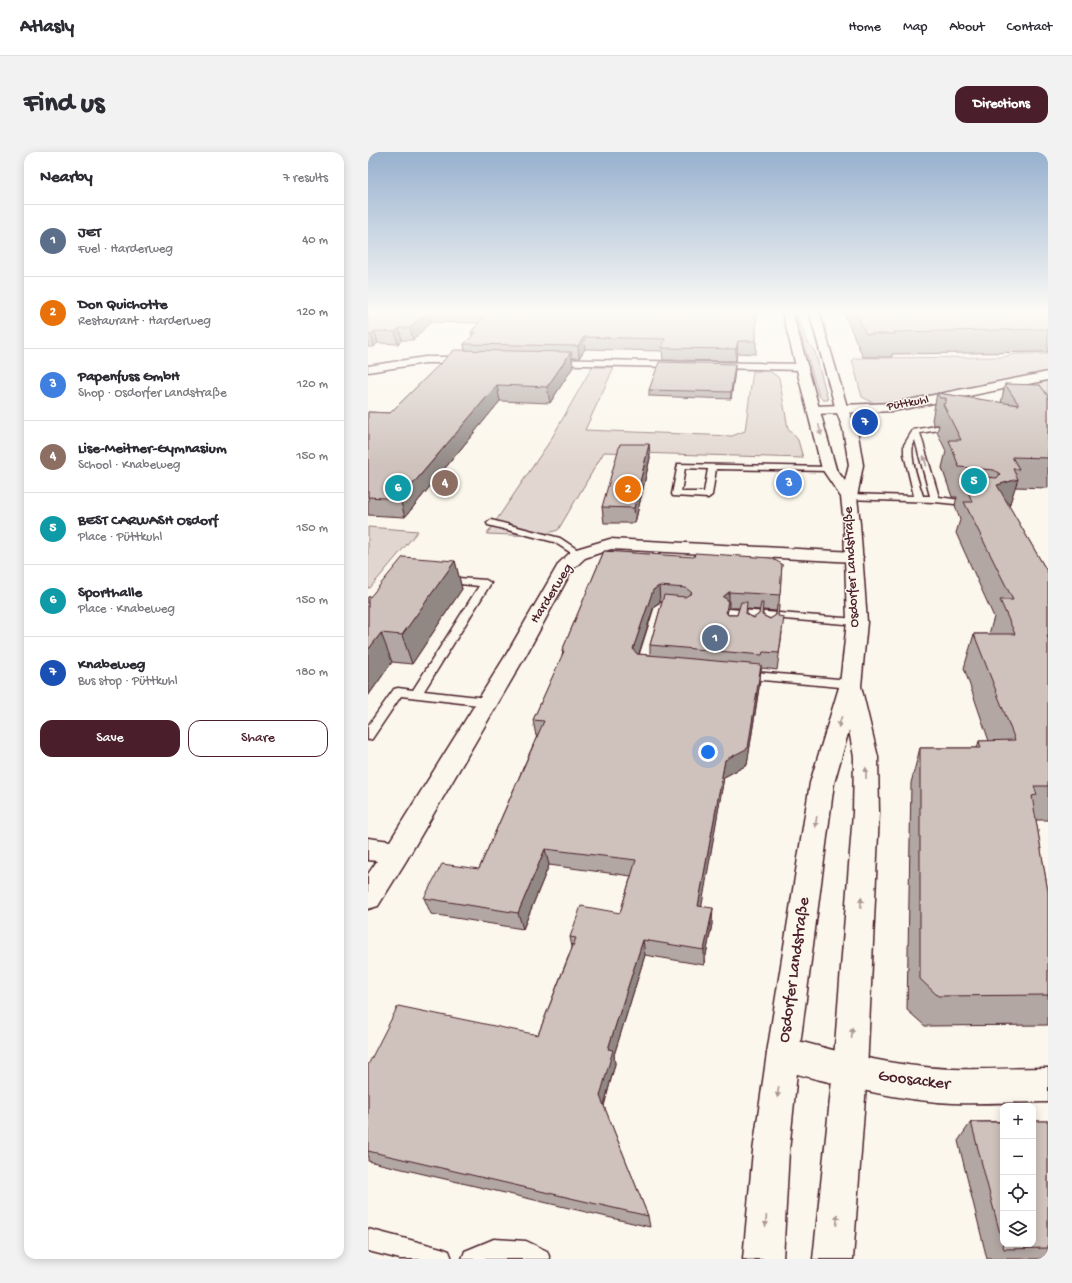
<!DOCTYPE html>
<meta charset="utf-8">
<style>
:root{--surface:#fff;--page:#f2f2f3;--text:#2b2b33;--muted:#7c7c81;--line:#e1e1e2;--accent:#4a1f2b}
body{margin:0;font-family:"Gochi Hand",sans-serif;background:var(--page);color:var(--text)}
.controls{position:absolute;right:12px;bottom:12px;display:grid;overflow:hidden;border-radius:8px;box-shadow:0 2px 10px #0003}
.controls button{width:36px;height:36px;display:grid;place-items:center;padding:0;border:0;border-bottom:1px solid var(--line);background:var(--surface);color:var(--text);font:20px sans-serif}
.you{position:absolute;left:340px;top:600px;width:14px;height:14px;margin:-10px;border:3px solid #fff;border-radius:50%;background:#1a73e8;box-shadow:0 0 0 6px #1a73e833}
.badge{display:grid;place-items:center;width:26px;height:26px;border-radius:50%;background:var(--accent);color:#fff;font-size:13px;font-weight:700}
.pin{position:absolute;translate:-50% -50%;border:2px solid #fff;box-shadow:0 1px 4px #0006}
.list{margin:0;padding:0;list-style:none}
h2{display:flex;justify-content:space-between;align-items:center;height:52px;margin:0;padding:0 16px;font-size:17px}
h2 small{font-size:13px;font-weight:400;color:var(--muted)}
.list li{display:grid;grid-template-columns:26px 1fr auto;gap:12px;align-items:center;box-sizing:border-box;height:72px;padding:0 16px;border-top:1px solid var(--line)}
.list b{display:block;font-size:15px;white-space:nowrap}
.list p{margin:0;font-size:13px;white-space:nowrap;color:var(--muted)}
.list em{font-size:13px;font-style:normal;color:var(--muted)}
.actions{display:flex;gap:8px;padding:12px 16px}
.actions a{flex:1;padding:9px 0;border:1px solid var(--accent);border-radius:12px;text-align:center;font-size:14px;color:var(--accent)}
.actions .main{background:var(--accent);color:#fff}
.icon{flex:none;width:22px;height:22px;fill:none;stroke:currentColor;stroke-width:2;stroke-linecap:round;stroke-linejoin:round}
.map{position:relative;flex:none;width:680px;height:1107px;overflow:hidden;border-radius:12px}
header{display:flex;align-items:center;gap:24px;box-sizing:border-box;height:56px;padding:0 20px;background:var(--surface);border-bottom:1px solid var(--line)}
header strong{font-size:19px}
nav{display:flex;gap:22px;margin-inline-start:auto;font-size:14px}
.intro{display:flex;align-items:center;justify-content:space-between;box-sizing:border-box;height:96px;padding:0 24px}
h1{margin:0;font-size:28px}
.button{padding:10px 18px;border-radius:12px;background:var(--accent);color:#fff;font-size:14px;font-weight:700}
main{display:flex;gap:24px;padding:0 24px}
aside{flex:1;background:var(--surface);border-radius:12px;box-shadow:0 2px 10px #0003}
.map>svg:first-child{display:block}
.green{fill:#e2d7d0;stroke:#967b7e}
.lines{fill:none;stroke-linecap:round;stroke-linejoin:round}
.service-casing{stroke:#4a1f2b;stroke-width:3}
.minor-casing{stroke:#4a1f2b;stroke-width:3}
.primary-casing{stroke:#4a1f2b;stroke-width:3}
.service{fill:#fbf7ec;fill-rule:evenodd}
.minor{fill:#fbf7ec;fill-rule:evenodd}
.primary{fill:#fbf7ec;fill-rule:evenodd}
.wall{fill:#b2a7a2;stroke:#4a1f2b;fill-rule:evenodd}
.shaded-wall{fill:#918884;stroke:#4a1f2b}
.building{fill:#cfc2bc;stroke:#4a1f2b}
.oneway{fill:#ab9695}
.labels{text-anchor:middle;dominant-baseline:central;stroke-width:3;stroke-linejoin:round;paint-order:stroke}
.far-street-label{font-size:12px;fill:#4a1f2b;stroke:#fbf7ec}
.street-label{font-size:14px;fill:#4a1f2b;stroke:#fbf7ec}
.near-street-label{font-size:17px;fill:#4a1f2b;stroke:#fbf7ec}
</style>
<header>
<strong>Atlasly</strong>
<nav><a>Home</a><a>Map</a><a>About</a><a>Contact</a></nav>
</header>
<div class="intro"><h1>Find us</h1><a class="button">Directions</a></div>
<main>
<aside>
<h2>Nearby<small>7 results</small></h2>
<ul class="list">
<li><span class="badge" style="background:#5c6f8a">1</span><div><b>JET</b><p>Fuel · Harderweg</p></div><em>40 m</em></li>
<li><span class="badge" style="background:#e8710a">2</span><div><b>Don Quichotte</b><p>Restaurant · Harderweg</p></div><em>120 m</em></li>
<li><span class="badge" style="background:#3f7fe0">3</span><div><b>Papenfuss GmbH</b><p>Shop · Osdorfer Landstraße</p></div><em>120 m</em></li>
<li><span class="badge" style="background:#8d6e63">4</span><div><b>Lise-Meitner-Gymnasium</b><p>School · Knabeweg</p></div><em>150 m</em></li>
<li><span class="badge" style="background:#0f9aa8">5</span><div><b>BEST CARWASH Osdorf</b><p>Place · Püttkuhl</p></div><em>150 m</em></li>
<li><span class="badge" style="background:#0f9aa8">6</span><div><b>Sporthalle</b><p>Place · Knabeweg</p></div><em>150 m</em></li>
<li><span class="badge" style="background:#1a4fb4">7</span><div><b>Knabeweg</b><p>Bus stop · Püttkuhl</p></div><em>180 m</em></li>
</ul>
<div class="actions"><a class="main">Save</a><a>Share</a></div>
</aside>
<div class="map">
<svg width="680" height="1107" viewBox="0 0 680 1107">
<rect width="100%" height="100%" fill="#fbf7ec"/>
<filter id="ink" filterUnits="userSpaceOnUse"><feTurbulence type="fractalNoise" baseFrequency=".025" numOctaves="2"/><feDisplacementMap in="SourceGraphic" scale="8" xChannelSelector="R" yChannelSelector="G"/><feConvolveMatrix kernelMatrix="1 2 1 2 8 2 1 2 1" color-interpolation-filters="sRGB"/></filter>
<g filter="url(#ink)">
<path class="green" d="M 426,159 L 428,159 L 438,188 L 447,200 L 460,248 L 455,248 L 451,244 Z
M 648,202 L 680,202 L 680,248 L 667,223 L 517,253 L 506,251 L 494,245 L 484,208 L 486,206 L 634,205 Z
M 224,215 L 246,215 L 217,278 L 364,284 L 377,279 L 385,219 L 403,220 L 411,226 L 420,276 L 430,288 L 435,306 L 236,300 L 190,378 L 169,384 L 119,382 L 182,289 Z
M 0,375 L 50,379 L 2,436 L 0,436 Z"/>
<g class="lines">
<g class="service-casing">
<path id="service" d="M 568,274 L 571,274 L 571,278 L 552,281 L 571,345 L 606,350 L 607,352 L 606,354 L 567,350 L 478,347 L 477,345 L 478,343 L 481,342 L 546,344 L 536,302 L 536,293 L 545,278 ZM 547,288 L 562,344 L 555,344 C 551,330 539,301 547,288 Z
M 310,312 L 461,315 L 465,317 L 461,319 L 348,317 L 344,343 L 340,346 L 305,344 L 304,342 ZM 317,316 L 340,317 L 336,340 L 313,340 Z
M 123,368 L 192,386 L 216,402 L 211,405 L 208,404 L 186,390 L 120,373 L 119,371 Z
M 76,425 L 118,428 L 123,431 L 56,539 L 119,546 L 123,547 L 125,550 L 123,553 L 119,554 L 33,544 L 4,587 L 0,588 L 0,574 L 26,537 L 30,536 L 45,538 L 111,434 L 73,430 L 71,428 Z
M 292,451 L 308,453 L 313,456 L 308,459 L 296,458 L 280,512 L 285,515 L 283,518 L 279,519 L 270,517 L 268,514 L 287,454 Z
M 361,457 L 489,467 L 494,470 L 489,473 L 357,462 L 356,460 L 357,458 Z
M 375,519 L 483,528 L 487,529 L 489,532 L 487,535 L 483,536 L 371,526 L 369,523 L 371,520 Z
M 0,1077 L 73,1096 L 81,1099 L 84,1107 L 32,1107 L 0,1099 Z
M 126,1087 L 158,1089 L 179,1099 L 182,1107 L 94,1107 L 97,1099 Z"/>
</g>
<g class="minor-casing">
<path id="minor" d="M 57,205 L 107,205 L 113,208 L 107,211 L 57,211 L 0,220 L 0,214 Z
M 176,207 L 434,212 L 438,213 L 440,215 L 438,217 L 434,218 L 172,212 L 170,210 L 172,208 Z
M 680,220 L 680,228 L 526,259 L 446,262 L 441,261 L 440,258 L 441,255 L 446,254 L 526,251 Z
M 242,387 L 486,400 L 492,401 L 495,405 L 492,409 L 486,410 L 243,397 L 217,406 L 204,418 L 158,503 L 38,709 L 10,754 L 0,757 L 0,722 L 9,709 L 0,708 L 0,686 L 22,689 L 138,503 L 191,411 L 205,398 Z
M 415,885 C 471,900 527,915 585,917 C 617,918 649,916 680,916 L 680,950 C 648,950 617,952 585,951 C 545,949 504,941 465,931 C 444,926 423,921 403,913 L 399,901 L 403,889 Z"/>
</g>
<g class="primary-casing">
<path id="primary" d="M 414,159 L 424,159 L 468,317 L 477,329 L 481,313 L 475,277 L 468,258 L 441,159 L 451,159 L 480,258 L 489,277 L 495,313 L 489,345 L 492,372 L 499,470 L 493,534 L 510,605 L 511,661 L 499,919 L 485,1107 L 445,1107 L 465,919 L 485,661 L 486,605 L 481,578 L 466,631 L 431,901 L 421,999 L 415,1107 L 375,1107 L 385,999 L 399,901 L 442,631 L 472,532 L 479,470 L 476,372 L 473,345 L 454,317 Z"/>
</g>
<use href="#service" class="service"/>
<use href="#minor" class="minor"/>
<use href="#primary" class="primary"/>
</g>
<path class="wall" d="M 0,159 L 362,159 L 362,161 L 388,189 L 388,202 L 369,201 L 368,209 L 295,208 L 294,199 L 217,197 L 211,206 L 204,206 L 205,215 L 182,251 L 132,249 L 37,365 L 0,363 L 0,260 L 22,261 L 97,198 L 96,192 L 104,184 L 103,180 L 111,171 L 63,170 L 45,188 L 34,188 L 30,192 L 10,191 L 6,195 L 0,195 Z
M 475,159 L 680,159 L 680,200 L 524,202 L 524,205 L 495,205 Z
M 367,218 L 363,247 L 281,244 L 281,238 Z
M 637,232 L 680,244 L 680,336 L 647,335 L 641,354 L 680,421 L 680,668 L 668,668 L 680,740 L 680,873 L 557,874 L 539,858 L 543,631 L 552,596 L 609,596 L 611,589 L 621,589 L 596,516 L 606,482 L 621,482 L 626,465 L 588,381 L 592,368 L 587,353 L 589,345 L 584,345 L 574,316 L 578,299 L 569,280 L 571,273 L 566,273 L 564,268 L 569,241 L 633,251 Z
M 281,292 L 282,306 L 267,371 L 236,371 L 234,355 Z
M 236,399 L 414,412 L 410,464 L 414,481 L 409,518 L 394,516 L 393,519 L 392,519 L 392,529 L 379,613 L 356,625 L 333,755 L 344,772 L 336,813 L 277,803 L 246,903 L 247,912 L 236,954 L 280,1064 L 282,1075 L 0,1009 L 0,913 L 170,883 L 204,795 L 202,785 L 252,761 L 263,724 L 181,713 L 155,777 L 63,762 L 56,746 L 111,717 L 169,584 L 168,584 L 165,568 L 195,502 L 194,499 ZM 292,450 L 294,450 L 282,493 L 282,503 L 270,502 L 286,454 ZM 361,456 L 371,456 L 369,463 L 360,463 L 359,462 L 360,457 ZM 379,457 L 392,458 L 391,462 L 386,466 L 379,462 ZM 395,458 L 408,459 L 408,463 L 402,467 L 395,463 Z
M 87,409 L 94,437 L 44,512 L 24,510 L 0,544 L 0,445 L 2,445 Z
M 680,969 L 680,1107 L 619,1107 L 590,989 L 603,970 Z"/>
<path class="shaded-wall" d="M 60,159 L 61,159 L 63,170 L 45,188 L 42,176 Z
M 31,176 L 34,188 L 30,192 L 27,180 Z
M 7,179 L 10,191 L 6,195 L 3,183 Z
M 216,185 L 217,197 L 211,206 L 210,194 Z
M 370,189 L 369,201 L 368,209 L 368,197 Z
M 203,200 L 205,215 L 182,251 L 179,235 Z
M 367,212 L 367,218 L 363,247 L 363,240 Z
M 129,233 L 132,249 L 37,365 L 32,347 Z
M 281,292 L 282,306 L 267,371 L 266,356 Z
M 650,327 L 640,357 L 629,333 Z
M 87,409 L 94,437 L 44,512 L 34,483 Z
M 291,434 L 292,450 L 286,454 L 267,514 L 265,497 L 285,438 Z
M 361,440 L 361,456 L 360,457 L 359,464 L 355,461 L 355,445 Z
M 13,481 L 24,510 L 0,544 L 0,498 Z
M 393,513 L 392,529 L 379,613 L 356,625 L 331,770 L 330,754 L 357,608 Z
M 177,697 L 181,713 L 155,777 L 150,761 Z
M 345,756 L 344,772 L 336,813 L 336,798 Z
M 275,788 L 277,803 L 246,903 L 247,912 L 235,957 L 232,944 L 240,897 Z"/>
<path class="building" d="M 0,159 L 60,159 L 42,176 L 31,176 L 27,180 L 7,179 L 3,183 L 0,183 Z
M 93,159 L 361,159 L 361,161 L 388,161 L 388,189 L 370,189 L 368,197 L 294,196 L 297,187 L 216,185 L 210,194 L 96,192 L 108,180 L 103,180 L 121,160 Z
M 487,159 L 677,159 L 680,162 L 680,177 L 526,180 L 527,182 L 498,182 Z
M 86,198 L 203,200 L 179,235 L 129,233 L 32,347 L 0,345 L 0,260 L 22,261 Z
M 291,210 L 367,212 L 363,240 L 281,238 Z
M 637,232 L 672,233 L 680,244 L 680,306 L 644,305 L 651,317 L 645,317 L 650,327 L 629,333 L 680,421 L 680,484 L 679,484 L 680,487 L 680,634 L 666,634 L 669,643 L 664,644 L 680,740 L 680,843 L 570,844 L 552,827 L 552,596 L 613,596 L 611,589 L 647,588 L 606,482 L 647,482 L 632,448 L 645,448 L 596,350 L 604,350 L 594,323 L 629,326 L 632,322 L 626,318 L 591,315 L 581,288 L 593,288 L 575,252 L 578,251 L 578,246 L 572,246 L 569,241 L 651,253 Z
M 252,292 L 281,292 L 266,356 L 234,355 Z
M 236,399 L 326,405 L 327,401 L 403,406 L 414,412 L 412,443 L 361,440 L 355,445 L 360,448 L 358,460 L 360,463 L 369,463 L 373,450 L 379,450 L 378,462 L 386,466 L 391,462 L 393,451 L 395,451 L 394,463 L 402,467 L 408,463 L 409,453 L 411,453 L 410,464 L 416,465 L 411,501 L 395,500 L 394,503 L 282,493 L 296,443 L 317,445 L 324,441 L 318,436 L 291,434 L 285,438 L 265,497 L 269,502 L 393,513 L 380,596 L 357,608 L 330,754 L 345,756 L 336,798 L 275,788 L 240,897 L 245,898 L 232,944 L 280,1064 L 0,999 L 0,913 L 30,854 L 170,883 L 208,786 L 202,785 L 213,754 L 252,761 L 268,708 L 177,697 L 150,761 L 56,746 L 74,712 L 111,717 L 176,569 L 165,568 L 196,499 L 194,499 Z
M 35,405 L 87,409 L 34,483 L 13,481 L 0,498 L 0,445 L 2,445 Z
M 665,969 L 680,969 L 680,1096 L 636,1097 L 603,970 L 635,970 L 635,1092 L 665,1092 Z"/>
<defs><path id="oneway-solid" d="M-6-.8H1V-3.2L6.5 0L1 3.2V.8H-6Z"/></defs>
<g class="oneway">
<use href="#oneway-solid" transform="translate(452 278) rotate(77)"/>
<use href="#oneway-solid" transform="translate(557 309) rotate(-106)"/>
<use href="#oneway-solid" transform="translate(472 570) rotate(106)"/>
<use href="#oneway-solid" transform="translate(498 621) rotate(-91)"/>
<use href="#oneway-solid" transform="translate(448 670) rotate(98)"/>
<use href="#oneway-solid" transform="translate(493 751) rotate(-86)"/>
<use href="#oneway-solid" transform="translate(484 881) rotate(-86)"/>
<use href="#oneway-solid" transform="translate(410 940) rotate(97)"/>
<use href="#oneway-solid" transform="translate(469 1068) rotate(-84)"/>
<use href="#oneway-solid" transform="translate(398 1069) rotate(94)"/>
</g>
</g>
<linearGradient id="sky" x2="0" y2="1"><stop stop-color="#97b1cf"/><stop offset="0.51" stop-color="#fdfbf6"/><stop offset="1" stop-color="#fdfbf6" stop-opacity="0"/></linearGradient>
<rect width="680" height="314" fill="url(#sky)"/>
<g class="labels">
<g class="far-street-label">
<text transform="translate(540 252) rotate(-10)">Püttkuhl</text>
</g>
<g class="street-label">
<text transform="translate(484 415) rotate(-93)">Osdorfer Landstraße</text>
<text transform="translate(184 442) rotate(-58)">Harderweg</text>
</g>
<g class="near-street-label">
<text transform="translate(427 818) rotate(-82)">Osdorfer Landstraße</text>
<text transform="translate(546 929) rotate(7)">Goosacker</text>
</g>
</g>
</svg>
<div class="controls">
<button>+</button>
<button>−</button>
<button><svg class="icon" aria-label="locate" viewBox="0 0 24 24"><circle cx="12" cy="12" r="6"/><path d="M12 2v4M12 18v4M2 12h4M18 12h4"/></svg></button>
<button><svg class="icon" aria-label="layers" viewBox="0 0 24 24"><path d="M12 4l9 5-9 5-9-5zM3 14l9 5 9-5"/></svg></button>
</div>
<div class="you"></div>
<div class="pin badge" style="left:347px;top:486px;background:#5c6f8a">1</div>
<div class="pin badge" style="left:260px;top:337px;background:#e8710a">2</div>
<div class="pin badge" style="left:421px;top:331px;background:#3f7fe0">3</div>
<div class="pin badge" style="left:77px;top:331px;background:#8d6e63">4</div>
<div class="pin badge" style="left:606px;top:329px;background:#0f9aa8">5</div>
<div class="pin badge" style="left:30px;top:336px;background:#0f9aa8">6</div>
<div class="pin badge" style="left:497px;top:270px;background:#1a4fb4">7</div>
</div>
</main>
